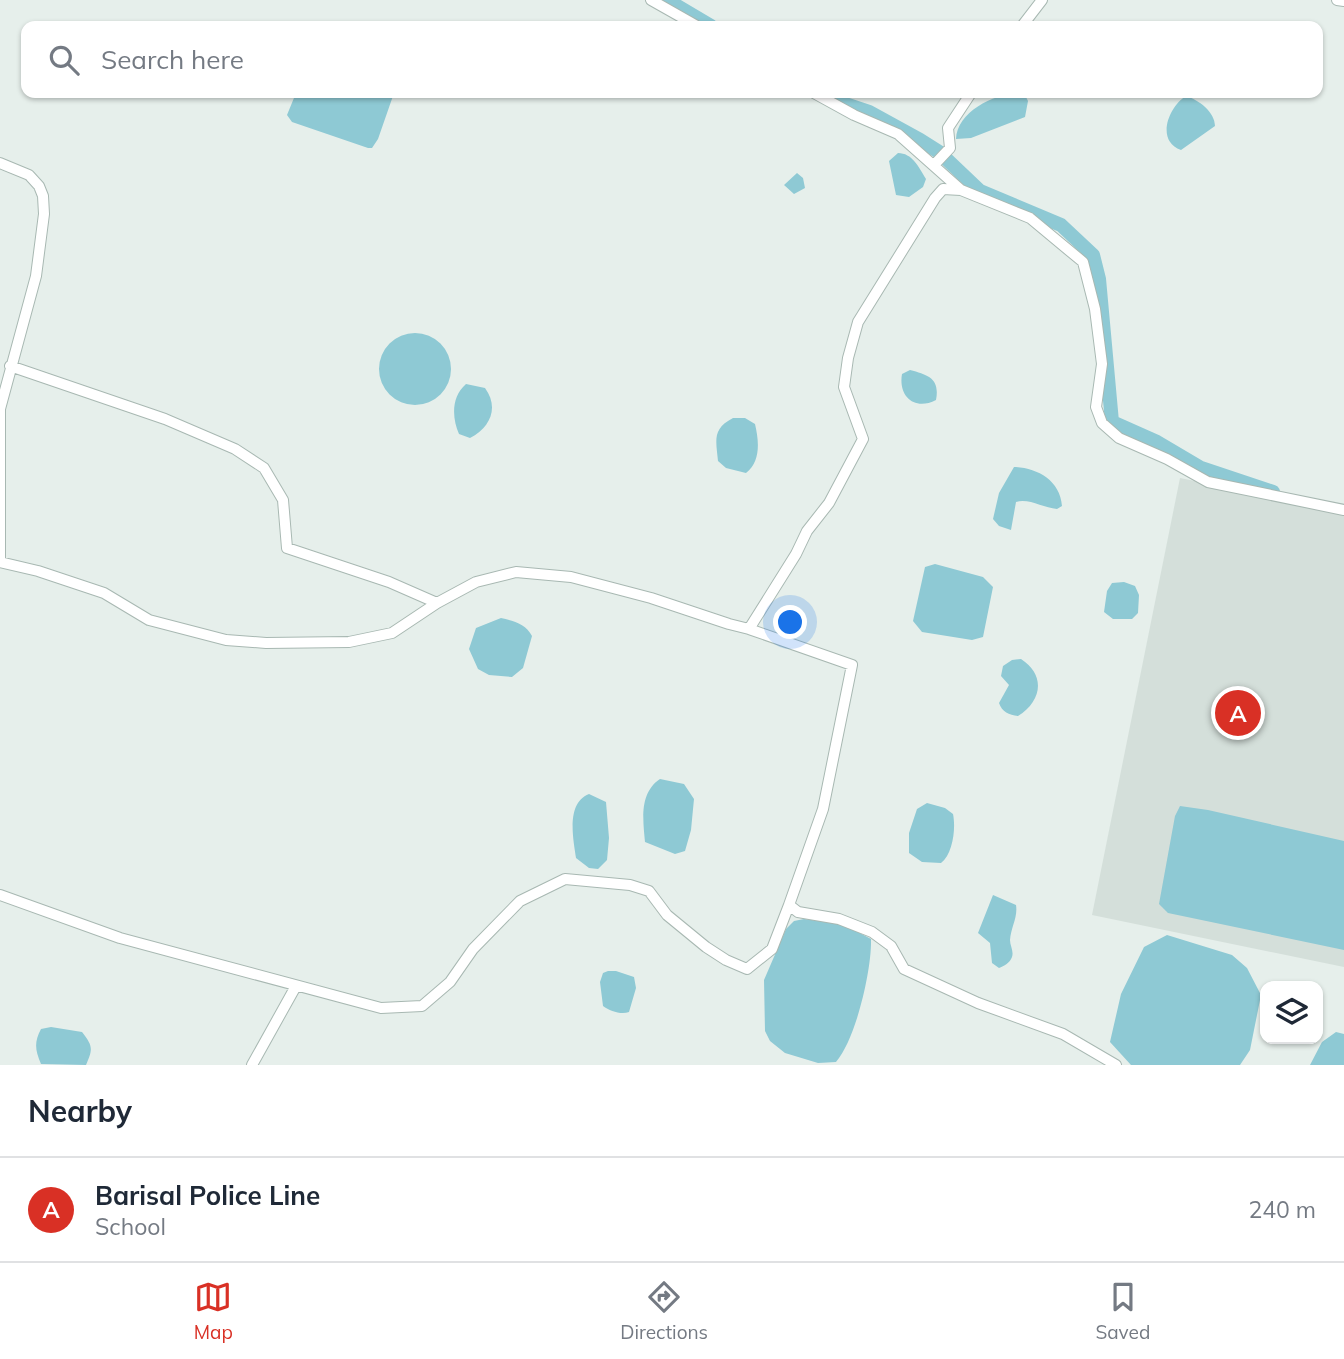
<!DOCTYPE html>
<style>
:root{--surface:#fff;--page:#f6f6f7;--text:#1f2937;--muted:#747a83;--line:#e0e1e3;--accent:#d93025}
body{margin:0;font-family:Mulish,sans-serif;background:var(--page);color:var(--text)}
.controls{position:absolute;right:21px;bottom:21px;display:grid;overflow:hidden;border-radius:14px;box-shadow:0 2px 5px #0004}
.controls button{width:63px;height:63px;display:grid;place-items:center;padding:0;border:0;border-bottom:2px solid var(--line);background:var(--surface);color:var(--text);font:35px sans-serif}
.you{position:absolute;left:791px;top:623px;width:24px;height:24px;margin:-18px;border:5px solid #fff;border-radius:50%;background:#1a73e8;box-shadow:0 0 0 10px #1a73e833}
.badge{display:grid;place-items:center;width:46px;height:46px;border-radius:50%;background:var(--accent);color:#fff;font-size:23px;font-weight:700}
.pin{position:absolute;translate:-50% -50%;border:4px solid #fff;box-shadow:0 2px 7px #0006}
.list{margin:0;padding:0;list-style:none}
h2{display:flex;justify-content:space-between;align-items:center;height:91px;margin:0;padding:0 28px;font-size:30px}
h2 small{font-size:23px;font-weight:400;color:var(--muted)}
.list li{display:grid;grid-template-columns:46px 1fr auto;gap:21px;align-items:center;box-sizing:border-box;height:105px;padding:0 28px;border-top:2px solid var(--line)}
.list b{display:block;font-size:26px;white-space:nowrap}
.list p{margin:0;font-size:23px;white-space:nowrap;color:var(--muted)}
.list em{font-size:23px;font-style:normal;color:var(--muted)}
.icon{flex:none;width:38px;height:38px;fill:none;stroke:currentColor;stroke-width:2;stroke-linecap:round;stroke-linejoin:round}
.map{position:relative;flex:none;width:1344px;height:1065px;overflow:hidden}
.search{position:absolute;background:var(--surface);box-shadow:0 2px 5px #0004;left:21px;right:21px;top:21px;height:77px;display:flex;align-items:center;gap:18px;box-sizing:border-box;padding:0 24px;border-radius:14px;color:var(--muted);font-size:26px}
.sheet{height:196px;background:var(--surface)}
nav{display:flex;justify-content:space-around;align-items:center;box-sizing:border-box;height:98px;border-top:2px solid var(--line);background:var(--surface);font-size:19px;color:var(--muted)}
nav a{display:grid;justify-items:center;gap:4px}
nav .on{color:var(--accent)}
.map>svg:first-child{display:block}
.built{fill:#d4dfda}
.water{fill:#8ec9d4}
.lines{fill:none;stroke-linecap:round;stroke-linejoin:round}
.canal{stroke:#8ec9d4;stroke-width:14}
.street-casing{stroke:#a8b8b2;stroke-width:12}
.street{stroke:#fff;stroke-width:10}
</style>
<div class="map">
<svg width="1344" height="1065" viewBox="0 0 1344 1065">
<rect width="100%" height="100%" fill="#e6efeb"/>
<path class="built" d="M 1180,478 L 1344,511 L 1344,967 L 1092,915 Z"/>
<path class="water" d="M 296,93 L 394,93 L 378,139 L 372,148 L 368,148 L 292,122 L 287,115 Z
M 1024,93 L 1028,101 L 1025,117 L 971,138 L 956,139 C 957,110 999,91 1024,93 Z
M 1186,96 C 1199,100 1215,112 1215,126 L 1181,150 C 1155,141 1169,106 1186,96 Z
M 898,153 C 912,153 919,167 926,179 L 923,187 L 909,197 L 896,195 L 889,161 Z
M 797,173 L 803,178 L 805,188 L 794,194 L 784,185 Z
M379 369a36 36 0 1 1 72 0a36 36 0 1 1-72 0Z
M 910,370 C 929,375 940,379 936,400 C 915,411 898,397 902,374 Z
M 466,384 L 485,388 C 499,407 491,427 470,438 L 459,434 C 452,418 451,397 466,384 Z
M 733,418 L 745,418 L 755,424 C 759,441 761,461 746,473 L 726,468 L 718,461 C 716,440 712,429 733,418 Z
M 1014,467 C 1037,468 1060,480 1062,506 L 1057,509 C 1043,508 1029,498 1016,502 L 1011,530 L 999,526 L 993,519 L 999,493 Z
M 935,564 L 983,577 L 993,587 L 983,637 L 972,640 L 922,632 L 913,621 L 925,567 Z
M 1124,582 L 1135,586 L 1139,595 L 1138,613 L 1132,619 L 1113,619 L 1104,612 L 1107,591 L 1112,583 Z
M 501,618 C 514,621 526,624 532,636 L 523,668 L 512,677 L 489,675 L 478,669 L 469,649 L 476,628 Z
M 1021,659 C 1046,675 1042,701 1018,716 C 1009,715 1002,712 999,703 L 1009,685 L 1001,676 L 1003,666 L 1012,660 Z
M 660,779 L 684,784 L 694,799 L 691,830 L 685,851 L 675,854 L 645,842 C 643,820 639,793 660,779 Z
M 589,794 L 606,802 L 609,838 L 607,860 L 598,869 L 589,868 L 576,858 C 573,838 566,803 589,794 Z
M 927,803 L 945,808 L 953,814 C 956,828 953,854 941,863 L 922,862 L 909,853 L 909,833 L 917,809 Z
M 1180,806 L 1208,810 L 1344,841 L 1344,950 L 1168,913 L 1159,904 L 1175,816 Z
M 993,895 L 1016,905 C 1018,917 1011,927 1010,940 C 1010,946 1014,951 1012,957 C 1010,963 1004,966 999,968 L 992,963 L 990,943 L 978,933 Z
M 804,919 L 843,924 L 871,939 C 872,969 856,1039 836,1062 L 818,1063 L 785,1053 L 770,1041 L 765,1031 L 764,980 L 786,929 L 794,921 Z
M 1167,935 L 1232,955 L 1247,968 L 1261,995 L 1250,1050 L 1240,1065 L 1131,1065 L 1110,1042 L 1121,994 L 1144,947 Z
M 608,971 L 616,971 L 634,977 L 636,988 L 629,1012 C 621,1015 610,1011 603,1006 L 600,982 L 603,973 Z
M 51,1027 L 82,1032 C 93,1046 93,1049 86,1065 L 41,1064 C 35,1050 34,1042 41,1029 Z
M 1336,1032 L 1344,1034 L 1344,1065 L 1310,1065 L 1322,1042 Z"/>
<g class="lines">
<path class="canal" d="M 667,0 L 711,26
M 830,99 L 869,112 L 920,140 L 939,152 L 980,191 L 1061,225 L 1093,255 L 1099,279 L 1112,422 L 1157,442 L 1201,468 L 1273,492"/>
<g class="street-casing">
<path id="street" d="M 651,0 L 697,26
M 1337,0 L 1344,1
M 1022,26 L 1042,0
M 814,93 L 854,115 L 898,134 L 961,190 L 1030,218 L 1083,262 L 1095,309 L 1102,364 L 1096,407 L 1102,423 L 1119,438 L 1167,459 L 1208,482 L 1344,510
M 0,163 L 29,175 L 39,186 L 43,196 L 44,214 L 36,276 L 0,409 L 0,558
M 934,165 L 950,148 L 948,128 L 971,93
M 10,366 L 165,419 L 235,449 L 264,468 L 283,500 L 287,548 L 389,582 L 437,603
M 0,562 L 38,571 L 104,593 L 149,620 L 226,640 L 266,643 L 349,642 L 392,633 L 437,603 L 476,582 L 516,572 L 571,577 L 651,598 L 729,624 L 749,629 L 796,554 L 807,531 L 829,503 L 863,439 L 844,387 L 848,358 L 858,322 L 935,198 L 943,189 L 961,190
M 749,629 L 852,665 L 823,809 L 789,905 L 798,912 L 839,919 L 872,932 L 891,946 L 904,969 L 978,1003 L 1063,1034 L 1116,1065
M 0,895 L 120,938 L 381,1008 L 422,1006 L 450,982 L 473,949 L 520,901 L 565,879 L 630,885 L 649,891 L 667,915 L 706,947 L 726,960 L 747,969 L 772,949 L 789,905
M 252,1065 L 296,986"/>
</g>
<use href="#street" class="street"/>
</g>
</svg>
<div class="controls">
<button><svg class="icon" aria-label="layers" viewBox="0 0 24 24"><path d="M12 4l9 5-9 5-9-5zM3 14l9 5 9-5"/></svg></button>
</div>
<div class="you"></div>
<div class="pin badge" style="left:1238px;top:713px">A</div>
<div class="search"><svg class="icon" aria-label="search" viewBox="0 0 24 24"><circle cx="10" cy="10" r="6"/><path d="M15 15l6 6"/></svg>Search here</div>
</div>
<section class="sheet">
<h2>Nearby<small></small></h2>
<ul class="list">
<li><span class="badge">A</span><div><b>Barisal Police Line</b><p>School</p></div><em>240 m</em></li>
</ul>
</section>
<nav>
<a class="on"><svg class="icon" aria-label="map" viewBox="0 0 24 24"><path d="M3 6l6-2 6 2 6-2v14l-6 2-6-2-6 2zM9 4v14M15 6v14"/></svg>Map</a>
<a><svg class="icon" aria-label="directions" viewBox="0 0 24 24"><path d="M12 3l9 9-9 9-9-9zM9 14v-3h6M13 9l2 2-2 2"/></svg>Directions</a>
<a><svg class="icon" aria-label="saved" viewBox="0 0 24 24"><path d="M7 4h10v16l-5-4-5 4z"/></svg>Saved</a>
</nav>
